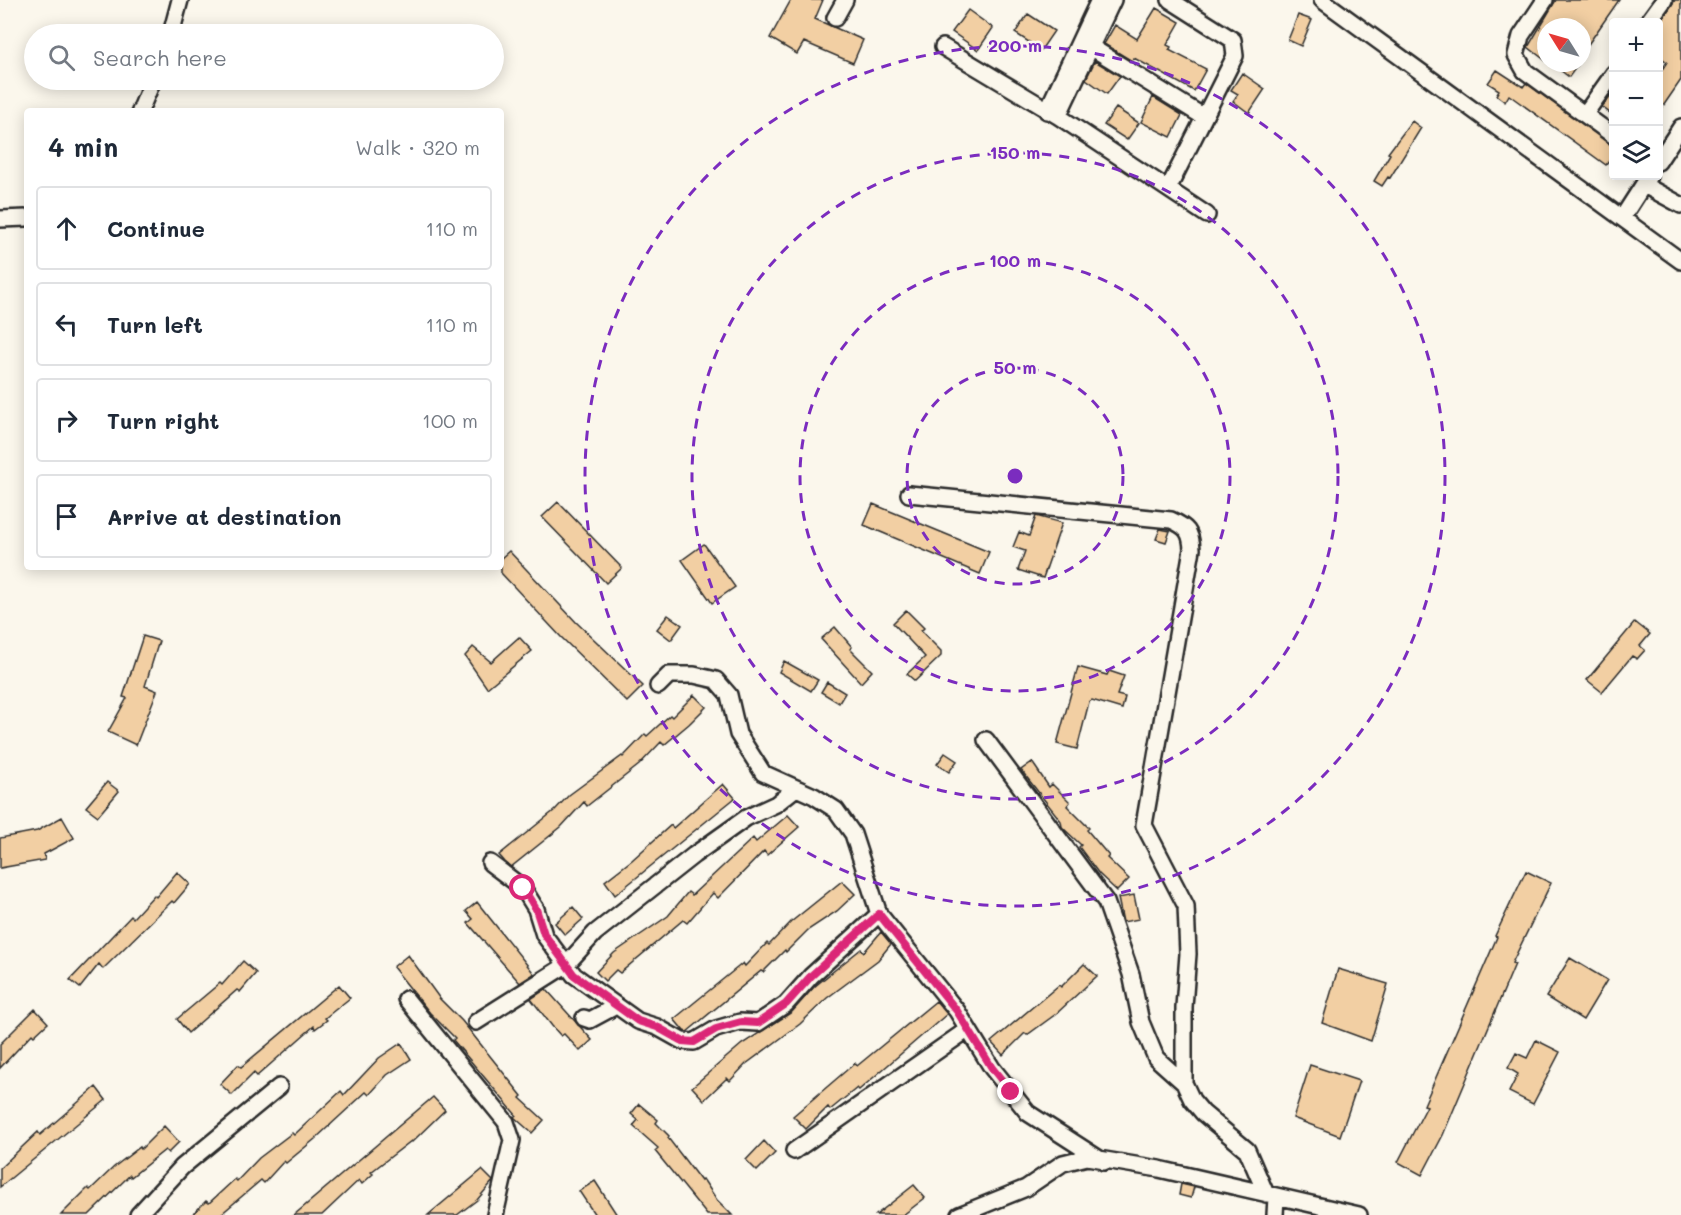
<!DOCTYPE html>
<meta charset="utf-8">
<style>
:root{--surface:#fff;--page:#f6f6f7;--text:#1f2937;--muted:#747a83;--line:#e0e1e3}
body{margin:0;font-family:Mali,sans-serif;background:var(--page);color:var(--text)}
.controls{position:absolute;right:18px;top:18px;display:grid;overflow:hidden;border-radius:6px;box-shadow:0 3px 15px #0003}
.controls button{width:54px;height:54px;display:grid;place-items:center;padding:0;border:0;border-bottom:2px solid var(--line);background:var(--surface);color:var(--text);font:30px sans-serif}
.compass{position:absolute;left:1537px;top:18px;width:54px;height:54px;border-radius:50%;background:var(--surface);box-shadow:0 3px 15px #0003;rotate:307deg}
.stop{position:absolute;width:18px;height:18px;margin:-14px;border:4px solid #db2777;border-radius:50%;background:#fff}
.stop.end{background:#db2777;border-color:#fff;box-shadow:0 2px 6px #0008}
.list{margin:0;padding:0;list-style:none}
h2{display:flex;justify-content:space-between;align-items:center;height:78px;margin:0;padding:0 24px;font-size:26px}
h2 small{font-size:20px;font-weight:400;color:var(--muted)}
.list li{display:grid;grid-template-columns:39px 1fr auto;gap:18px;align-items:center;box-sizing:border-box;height:84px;margin:0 12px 12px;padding:0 12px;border:2px solid var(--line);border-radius:6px}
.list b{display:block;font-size:22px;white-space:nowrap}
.list em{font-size:20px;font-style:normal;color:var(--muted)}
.icon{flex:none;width:33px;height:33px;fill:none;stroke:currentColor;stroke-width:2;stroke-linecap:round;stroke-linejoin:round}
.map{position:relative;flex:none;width:1681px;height:1215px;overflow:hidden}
.search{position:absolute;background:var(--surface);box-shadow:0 3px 15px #0003;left:24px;top:24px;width:480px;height:66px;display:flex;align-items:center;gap:15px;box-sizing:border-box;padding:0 21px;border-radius:33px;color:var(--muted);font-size:22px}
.panel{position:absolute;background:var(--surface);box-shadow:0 3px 15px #0003;left:24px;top:108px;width:480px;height:462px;border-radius:6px}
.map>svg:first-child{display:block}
.building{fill:#f2cfa3;stroke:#2b2b2b;stroke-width:1.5}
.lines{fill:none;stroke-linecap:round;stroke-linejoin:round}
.minor-casing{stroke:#2b2b2b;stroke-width:20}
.minor{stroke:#fbf7ec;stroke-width:15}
.route{stroke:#db2777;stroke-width:8}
.ring{fill:none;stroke:#7b2cbf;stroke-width:3;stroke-dasharray:10 8}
.centre{fill:#7b2cbf;stroke:#fbf7ec;stroke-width:3}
.ring-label{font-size:18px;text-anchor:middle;font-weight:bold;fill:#7b2cbf;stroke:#fbf7ec;stroke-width:5;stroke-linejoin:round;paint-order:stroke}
</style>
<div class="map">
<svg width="1681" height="1215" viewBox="0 0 1681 1215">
<rect width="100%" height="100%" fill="#fbf7ec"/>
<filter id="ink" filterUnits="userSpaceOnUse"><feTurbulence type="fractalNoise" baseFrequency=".0167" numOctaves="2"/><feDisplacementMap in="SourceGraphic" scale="12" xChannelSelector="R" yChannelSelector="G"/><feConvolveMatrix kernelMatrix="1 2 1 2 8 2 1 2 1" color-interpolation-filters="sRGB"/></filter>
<g filter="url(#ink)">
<path class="building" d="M 791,0 L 823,0 L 815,19 L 863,40 L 853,63 L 804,42 L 797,54 L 770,38 Z
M 1556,0 L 1619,0 L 1582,53 L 1582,27 L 1546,27 L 1546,61 L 1528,47 Z
M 1675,0 L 1681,0 L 1681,80 L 1659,112 L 1659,74 L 1667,62 L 1659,56 L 1659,24 Z
M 1156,8 L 1180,22 L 1167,45 L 1171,47 L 1169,50 L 1206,69 L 1194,91 L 1134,58 L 1132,61 L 1104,44 L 1115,25 L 1137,39 Z
M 968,10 L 993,28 L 978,50 L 952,32 Z
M 1028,14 L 1054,31 L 1041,50 L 1015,33 Z
M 1298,15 L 1312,20 L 1301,46 L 1288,40 Z
M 1095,61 L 1120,76 L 1107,94 L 1086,79 Z
M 1551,63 L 1579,63 L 1569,77 Z
M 1497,70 L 1523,87 L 1526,83 L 1614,147 L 1614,155 L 1606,165 L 1509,95 L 1505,102 L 1496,95 L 1499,90 L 1488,83 Z
M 1242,73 L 1265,89 L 1249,113 L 1233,101 L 1238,94 L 1231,90 Z
M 1614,91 L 1614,116 L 1602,107 Z
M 1153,97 L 1182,115 L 1171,137 L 1141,122 Z
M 1116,108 L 1139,123 L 1127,140 L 1104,125 Z
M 1412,121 L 1421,128 L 1390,178 L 1388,177 L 1382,186 L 1374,181 L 1390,154 L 1388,153 Z
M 558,502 L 622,568 L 606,583 L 542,517 Z
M 873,504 L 989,552 L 980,574 L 864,525 Z
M 1036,516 L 1062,523 L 1043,578 L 1018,570 L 1025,551 L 1013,547 L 1019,532 L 1029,536 Z
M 1160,529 L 1170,531 L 1166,542 L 1156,539 Z
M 704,544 L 735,587 L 712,603 L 682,560 Z
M 509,551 L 576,622 L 643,686 L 627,702 L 561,637 L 501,573 L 501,558 Z
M 906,610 L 924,628 L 921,631 L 941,651 L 941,656 L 915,681 L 907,674 L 925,657 L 893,623 Z
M 668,615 L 682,625 L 671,640 L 657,629 Z
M 1635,622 L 1650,634 L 1640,646 L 1645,650 L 1637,659 L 1632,656 L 1602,692 L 1587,680 Z
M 835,627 L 852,647 L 850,649 L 872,671 L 861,683 L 821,639 Z
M 143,636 L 159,641 L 145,686 L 157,691 L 136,745 L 108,732 L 127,698 L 123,697 Z
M 519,637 L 532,651 L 487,688 L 465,656 L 473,647 L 491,662 Z
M 784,661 L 818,680 L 811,691 L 779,672 Z
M 1078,667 L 1107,675 L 1109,671 L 1124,676 L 1117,695 L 1125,697 L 1122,709 L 1092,700 L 1089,702 L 1077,749 L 1057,744 Z
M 827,682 L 845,693 L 839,703 L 821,692 Z
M 694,695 L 706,707 L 689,724 L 664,745 L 661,742 L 639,765 L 587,806 L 584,802 L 561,827 L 511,867 L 505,862 L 499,855 L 555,810 L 569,795 L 622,756 L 623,757 L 645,734 L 647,736 L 670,715 L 672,717 Z
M 945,753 L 957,761 L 949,772 L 937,764 Z
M 1032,762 L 1049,787 L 1052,784 L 1070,802 L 1067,806 L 1089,828 L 1087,830 L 1109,856 L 1107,858 L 1129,879 L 1117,891 L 1099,874 L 1079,847 L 1081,845 L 1062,827 L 1061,821 L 1021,770 Z
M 107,782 L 119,791 L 98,816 L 86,807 Z
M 723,784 L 735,798 L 615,895 L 605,881 L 632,860 L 671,825 L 673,828 Z
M 788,815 L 799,827 L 767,855 L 764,851 L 718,898 L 713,893 L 687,923 L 683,920 L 620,973 L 616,970 L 605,981 L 596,972 L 614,953 L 668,916 L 688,892 L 692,895 L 753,838 L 756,842 Z
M 62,817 L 74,838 L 44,854 L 45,860 L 0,868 L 0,838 L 37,831 Z
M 1526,871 L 1551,883 L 1512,963 L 1515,964 L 1443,1135 L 1422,1175 L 1398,1162 L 1427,1106 L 1424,1105 L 1497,937 L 1495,936 Z
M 177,872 L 190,884 L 174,903 L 172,901 L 103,969 L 99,964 L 80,988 L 70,980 L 131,916 L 133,918 L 154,895 L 156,897 Z
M 842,881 L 855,894 L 837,911 L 808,930 L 786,952 L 785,950 L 763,972 L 761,971 L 687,1032 L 684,1031 L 674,1019 L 743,963 L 745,966 L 767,943 L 769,945 L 791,922 Z
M 1134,895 L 1139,919 L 1123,922 L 1118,898 Z
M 477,902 L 532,971 L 534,974 L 520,983 L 468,923 L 473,919 L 466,911 Z
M 573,907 L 583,919 L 565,935 L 555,923 Z
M 881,932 L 891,944 L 878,960 L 827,998 L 800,1024 L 746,1064 L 730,1081 L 727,1078 L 704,1100 L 692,1087 L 742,1044 L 792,1012 L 814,987 L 841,965 L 861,949 L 864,952 Z
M 408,955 L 440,999 L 462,1021 L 522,1096 L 520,1098 L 544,1120 L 532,1133 L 514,1117 L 516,1115 L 453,1040 L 455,1038 L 430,1013 L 393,967 Z
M 1570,958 L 1607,980 L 1583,1020 L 1546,997 Z
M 243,961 L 256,973 L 240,992 L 237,990 L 188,1033 L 177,1019 L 220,983 L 222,985 Z
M 1084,964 L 1097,976 L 1056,1014 L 1027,1035 L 1025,1033 L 1003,1055 L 991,1042 L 1059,985 L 1061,987 Z
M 1338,969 L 1388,984 L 1371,1041 L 1322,1023 Z
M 339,985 L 350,998 L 325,1018 L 327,1020 L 315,1029 L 314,1026 L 257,1076 L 254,1073 L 232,1095 L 220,1084 L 238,1065 L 241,1067 Z
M 546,989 L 592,1040 L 580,1051 L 564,1034 L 561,1036 L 552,1026 L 531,999 Z
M 936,1001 L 947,1014 L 859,1090 L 857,1088 L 830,1110 L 828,1107 L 806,1129 L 793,1116 L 855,1063 L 857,1066 Z
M 35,1009 L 48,1023 L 34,1036 L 32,1034 L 0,1068 L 0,1044 Z
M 1536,1040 L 1560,1052 L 1533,1104 L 1509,1092 L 1518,1074 L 1508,1068 L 1516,1053 L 1527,1058 Z
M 401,1043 L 411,1059 L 387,1075 L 369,1095 L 366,1092 L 315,1139 L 286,1163 L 284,1161 L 264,1183 L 261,1180 L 220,1215 L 192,1215 L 206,1201 L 209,1203 L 235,1179 L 237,1181 L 259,1158 L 292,1133 L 294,1135 L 341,1091 L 344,1095 L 379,1058 Z
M 1310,1065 L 1359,1081 L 1340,1136 L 1293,1118 Z
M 96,1087 L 106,1100 L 0,1187 L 0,1168 L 38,1132 L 40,1135 Z
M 433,1097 L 445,1110 L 412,1142 L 411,1141 L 371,1172 L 373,1174 L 362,1184 L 359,1180 L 322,1215 L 294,1215 Z
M 639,1104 L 658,1120 L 656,1123 L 669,1136 L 668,1138 L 701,1181 L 703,1179 L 717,1200 L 732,1215 L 707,1215 L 655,1151 L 658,1148 L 633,1126 L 638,1120 L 631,1114 Z
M 164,1126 L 179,1142 L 168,1153 L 165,1150 L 131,1177 L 130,1175 L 89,1215 L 61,1215 L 88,1188 L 90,1190 L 114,1167 L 140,1147 L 141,1149 Z
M 764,1141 L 775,1153 L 757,1171 L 746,1160 Z
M 482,1170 L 493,1181 L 477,1200 L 457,1215 L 428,1215 Z
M 595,1181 L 617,1215 L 595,1215 L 579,1191 Z
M 1181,1184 L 1194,1187 L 1191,1198 L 1179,1195 Z
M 914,1185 L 925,1198 L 903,1215 L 876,1215 Z"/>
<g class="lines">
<g class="minor-casing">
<path id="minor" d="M 1322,0 L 1681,261
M 1545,0 L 1521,36 L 1516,55 L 1525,71 L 1614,136
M 835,18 L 845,0
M 1648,22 L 1664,0
M 171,34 L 180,0
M 943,47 L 1058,116 L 1207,215
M 1091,47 L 1204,117
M 140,111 L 153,80
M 1047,111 L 1099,0
M 1585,114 L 1614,73
M 1058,116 L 1113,0
M 1658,162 L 1681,127
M 1644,185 L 1681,205
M 1168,189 L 1235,56 L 1233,40 L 1170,0
M 1622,218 L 1649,176
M 0,219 L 27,218
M 909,494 L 1171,520 C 1187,527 1191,532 1192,549 L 1144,825 L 1186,906 L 1188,954 L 1184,1007 L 1184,1083
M 658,686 L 669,675 L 694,675 L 716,680 L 729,695 L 738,734 L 763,773 L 814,796 L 836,810 L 853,834 L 879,914 L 957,1011 L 992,1068 L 1028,1113 L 1104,1162
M 986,740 L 1106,902 L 1131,974 L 1141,1022 L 1156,1058 L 1184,1083 L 1192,1100 L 1203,1113 L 1247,1150 L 1266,1194
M 490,863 L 523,888 L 536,909 L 544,935 L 574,975 L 638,1021 L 657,1027 L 682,1041 L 694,1042 L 716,1029 L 740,1022 L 758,1023 L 786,1004 L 811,976 L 879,914
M 406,999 L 506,1122 L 512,1140 L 495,1215
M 584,1018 L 590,1020 L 616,1006
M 476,1022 L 566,965 L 595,933 L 694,855 L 746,818 L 776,804 L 796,788
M 794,1151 L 967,1030
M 138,1215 L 182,1167 L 279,1087
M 959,1215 L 1026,1188 L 1063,1163 L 1087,1157 L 1159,1169 L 1359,1215
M 1275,1215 L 1276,1197"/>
</g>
<use href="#minor" class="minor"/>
</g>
</g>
<g class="lines" filter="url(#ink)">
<path class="route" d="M 523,888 L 536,909 L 544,934 L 574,975 L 638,1021 L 657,1027 L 682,1041 L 694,1042 L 716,1029 L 741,1022 L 758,1023 L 786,1004 L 811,976 L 879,914 L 957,1011 L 992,1068 L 1011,1092"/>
</g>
<g class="ring">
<circle cx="1015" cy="476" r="108"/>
<circle cx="1015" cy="476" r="215"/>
<circle cx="1015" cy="476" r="323"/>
<circle cx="1015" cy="476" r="430"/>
</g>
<circle cx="1015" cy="476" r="9" class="centre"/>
<g class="ring-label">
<text x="1015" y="52">200 m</text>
<text x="1015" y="159">150 m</text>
<text x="1015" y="267">100 m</text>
<text x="1015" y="374">50 m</text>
</g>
</svg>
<div class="controls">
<button>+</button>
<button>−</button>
<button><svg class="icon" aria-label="layers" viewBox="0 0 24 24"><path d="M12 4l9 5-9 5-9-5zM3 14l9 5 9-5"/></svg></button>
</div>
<svg class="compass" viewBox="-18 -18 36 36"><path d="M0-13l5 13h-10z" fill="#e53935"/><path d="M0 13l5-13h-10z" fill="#747a83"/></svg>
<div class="stop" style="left:523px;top:888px"></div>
<div class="stop end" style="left:1011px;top:1092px"></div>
<div class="search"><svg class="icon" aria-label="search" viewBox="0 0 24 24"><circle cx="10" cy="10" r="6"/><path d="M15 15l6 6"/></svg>Search here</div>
<section class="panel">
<h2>4 min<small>Walk · 320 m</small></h2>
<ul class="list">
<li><svg class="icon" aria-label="ahead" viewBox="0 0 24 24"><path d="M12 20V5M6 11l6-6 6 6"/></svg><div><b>Continue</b></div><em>110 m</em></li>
<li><svg class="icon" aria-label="left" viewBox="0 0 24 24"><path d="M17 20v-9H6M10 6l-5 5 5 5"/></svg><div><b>Turn left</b></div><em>110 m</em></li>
<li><svg class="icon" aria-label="right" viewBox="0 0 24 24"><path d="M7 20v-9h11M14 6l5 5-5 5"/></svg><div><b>Turn right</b></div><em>100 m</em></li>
<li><svg class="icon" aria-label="arrive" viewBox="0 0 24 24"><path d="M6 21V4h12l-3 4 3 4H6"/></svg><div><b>Arrive at destination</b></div></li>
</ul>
</section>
</div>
